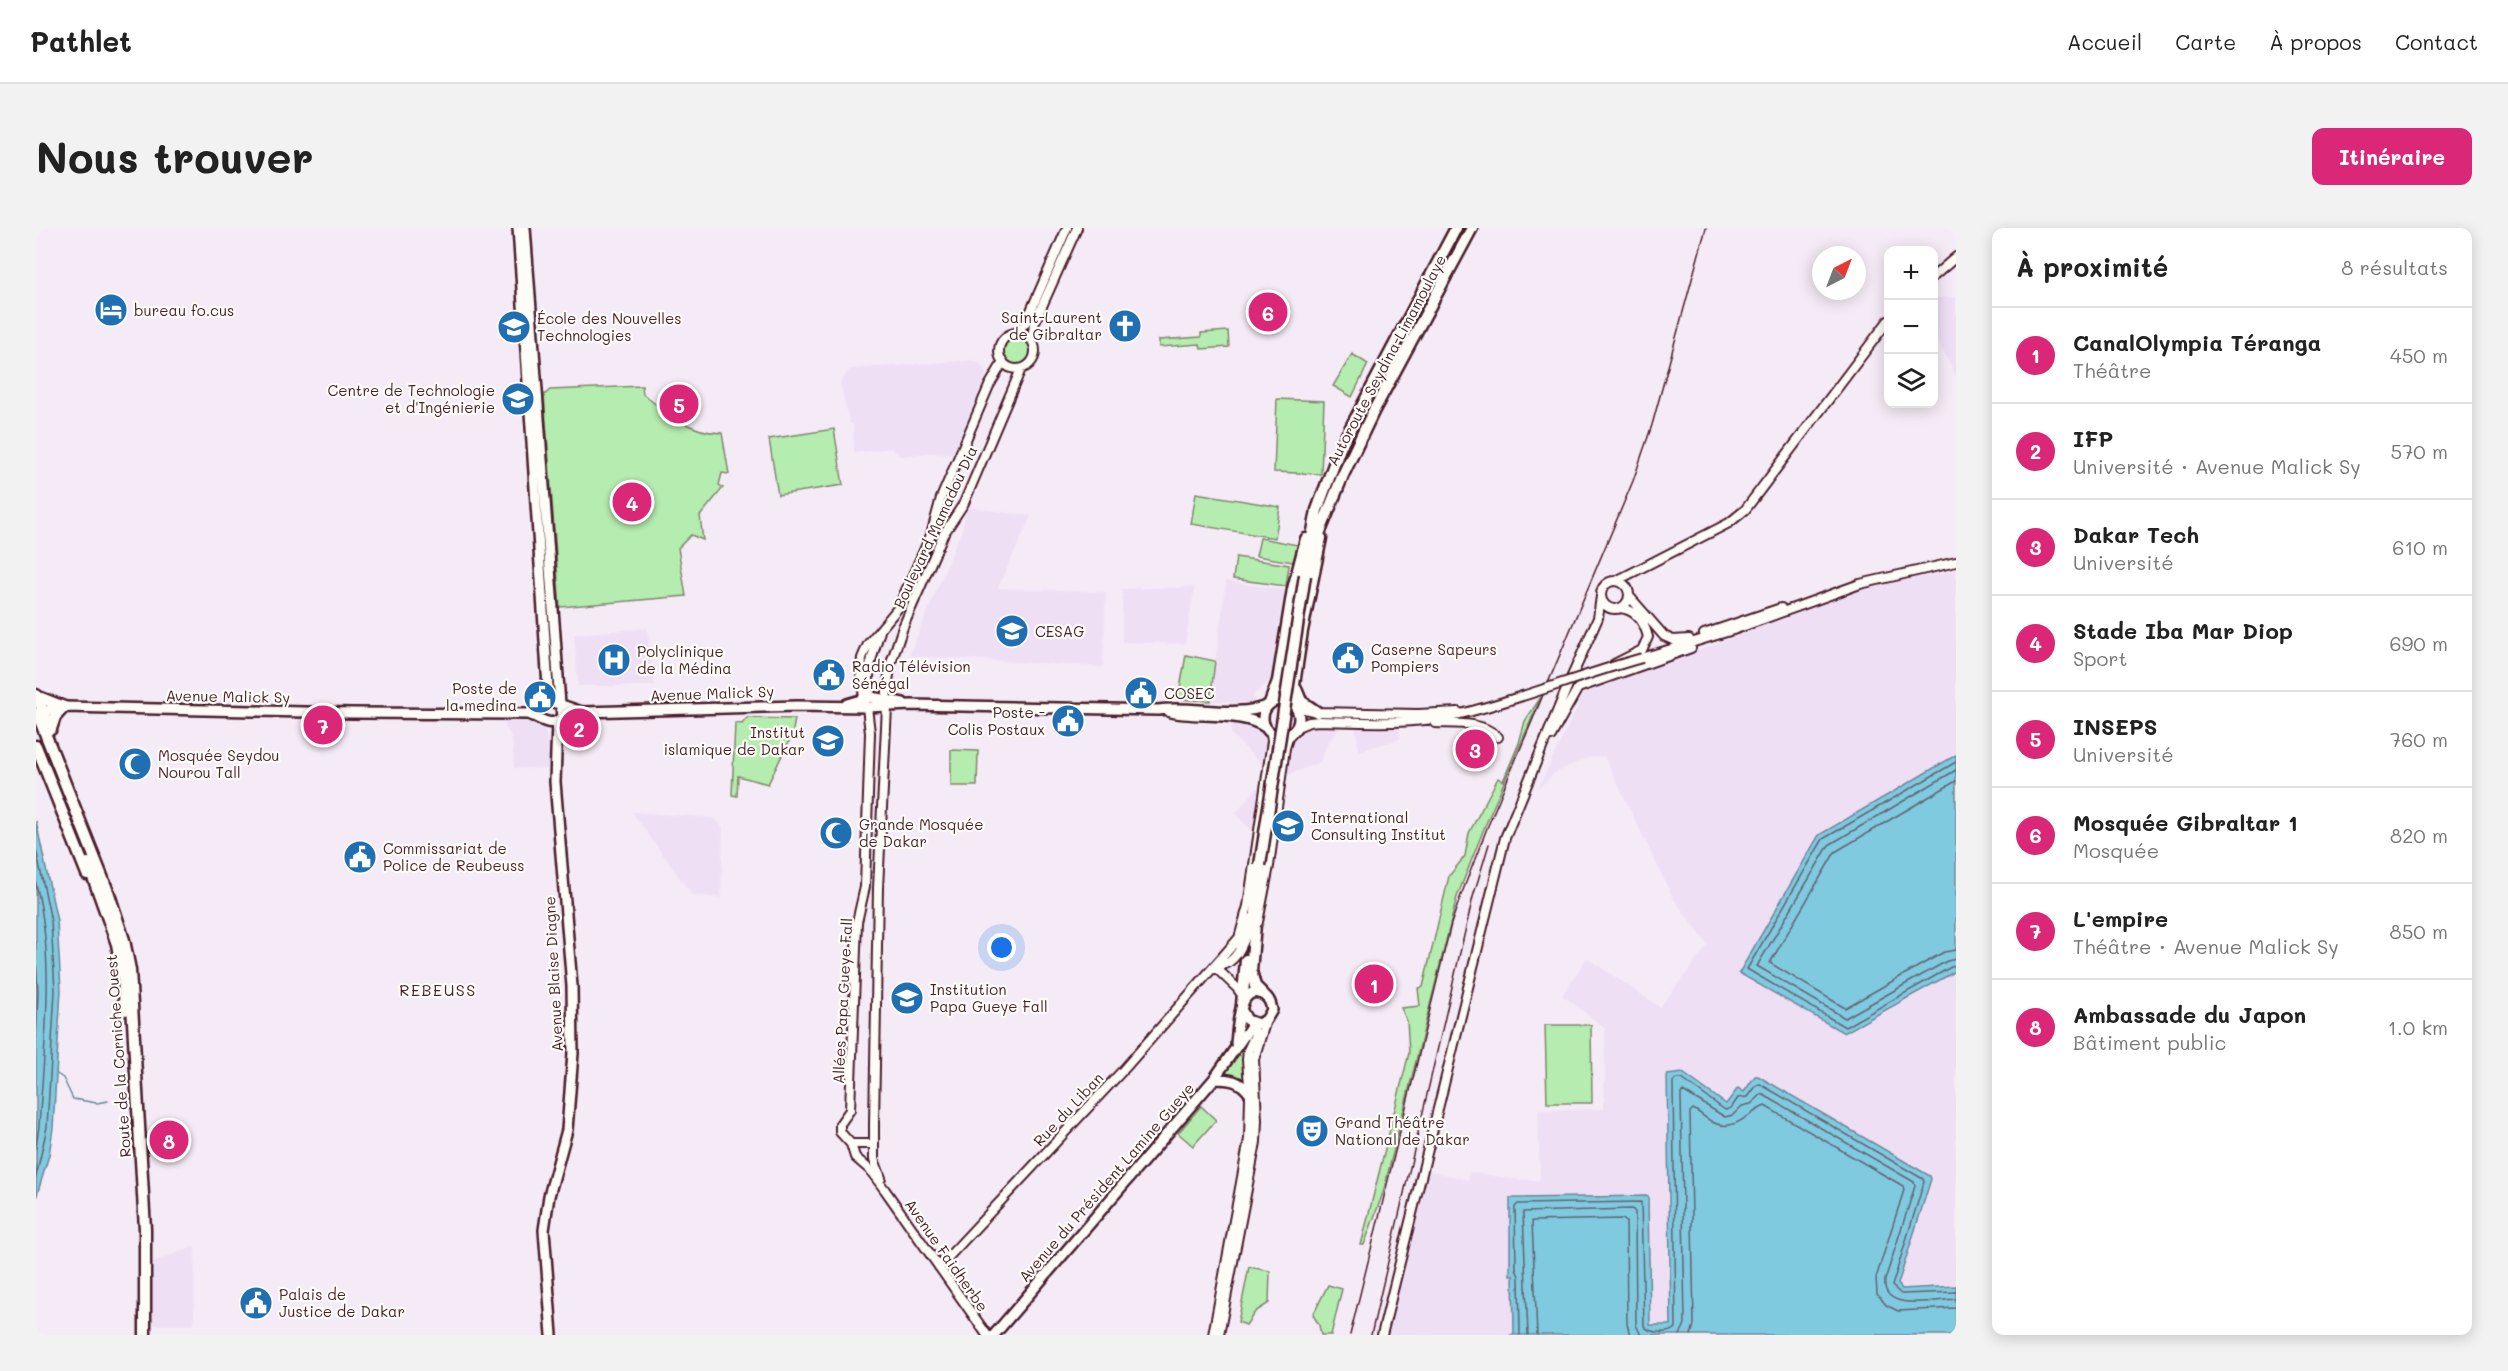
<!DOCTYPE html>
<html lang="fr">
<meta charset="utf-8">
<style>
:root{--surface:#fff;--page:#f2f2f2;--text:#222;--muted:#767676;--line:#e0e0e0;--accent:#db2777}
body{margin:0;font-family:Mali,sans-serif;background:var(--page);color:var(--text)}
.controls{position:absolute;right:18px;top:18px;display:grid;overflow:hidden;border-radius:12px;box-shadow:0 3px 15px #0003}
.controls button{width:54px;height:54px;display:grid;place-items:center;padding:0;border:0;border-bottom:2px solid var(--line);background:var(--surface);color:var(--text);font:30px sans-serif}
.compass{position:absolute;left:1776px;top:18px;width:54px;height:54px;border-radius:50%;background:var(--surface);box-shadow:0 3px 15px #0003;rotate:42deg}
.you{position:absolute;left:966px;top:720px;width:21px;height:21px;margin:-15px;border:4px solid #fff;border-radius:50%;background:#1a73e8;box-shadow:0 0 0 9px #1a73e833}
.badge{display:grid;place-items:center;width:39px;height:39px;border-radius:50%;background:var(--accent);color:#fff;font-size:20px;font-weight:700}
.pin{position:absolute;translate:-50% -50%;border:3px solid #fff;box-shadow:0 2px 6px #0006}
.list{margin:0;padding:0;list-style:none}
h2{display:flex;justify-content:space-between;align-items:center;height:78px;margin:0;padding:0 24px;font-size:26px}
h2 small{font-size:20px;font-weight:400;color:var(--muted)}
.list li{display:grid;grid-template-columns:39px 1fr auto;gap:18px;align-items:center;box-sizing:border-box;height:96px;padding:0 24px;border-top:2px solid var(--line)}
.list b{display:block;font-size:22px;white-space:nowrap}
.list p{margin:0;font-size:20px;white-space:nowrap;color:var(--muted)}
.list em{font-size:20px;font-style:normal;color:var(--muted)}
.icon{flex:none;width:33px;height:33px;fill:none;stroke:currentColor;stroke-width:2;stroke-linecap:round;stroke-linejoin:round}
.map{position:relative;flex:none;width:1920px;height:1107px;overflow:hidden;border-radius:12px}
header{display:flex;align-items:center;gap:36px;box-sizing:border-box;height:84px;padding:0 30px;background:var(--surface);border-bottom:2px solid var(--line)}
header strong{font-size:28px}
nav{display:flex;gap:33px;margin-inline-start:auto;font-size:21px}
.intro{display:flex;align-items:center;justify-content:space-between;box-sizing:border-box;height:144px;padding:0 36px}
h1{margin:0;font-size:42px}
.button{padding:15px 27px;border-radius:12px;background:var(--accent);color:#fff;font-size:21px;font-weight:700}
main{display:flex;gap:36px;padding:0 36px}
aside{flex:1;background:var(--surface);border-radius:12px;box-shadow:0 3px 15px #0003}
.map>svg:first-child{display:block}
.built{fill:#efdff5}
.green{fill:#b5ecaf;stroke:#80866d;stroke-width:1.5}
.water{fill:#80cae0;stroke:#6a8698;stroke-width:1.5}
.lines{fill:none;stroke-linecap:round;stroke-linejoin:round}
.shore{stroke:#606373;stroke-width:1.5}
.stream{stroke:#6a8698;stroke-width:1.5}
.minor-casing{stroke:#4a1f2b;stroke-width:12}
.major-casing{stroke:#4a1f2b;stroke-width:14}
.highway-casing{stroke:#4a1f2b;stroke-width:15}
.minor{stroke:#fdfcf7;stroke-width:8}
.major{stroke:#fdfcf7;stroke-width:9}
.highway{stroke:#fdfcf7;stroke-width:10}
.rail{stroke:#4a1f2b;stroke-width:1.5}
.minor-bridge-casing{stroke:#4a1f2b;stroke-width:12;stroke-linecap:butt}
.highway-bridge-casing{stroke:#4a1f2b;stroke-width:15;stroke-linecap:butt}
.minor-bridge{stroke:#fdfcf7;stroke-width:8}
.highway-bridge{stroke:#fdfcf7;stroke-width:10}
.labels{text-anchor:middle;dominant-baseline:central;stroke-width:4.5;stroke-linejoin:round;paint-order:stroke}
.poi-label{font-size:15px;fill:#4a1f2b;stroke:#fdfcf7;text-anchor:start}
.street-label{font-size:15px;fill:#4a1f2b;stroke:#fdfcf7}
.neighbourhood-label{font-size:16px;letter-spacing:1.5px;fill:#4a1f2b;stroke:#fdfcf7}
</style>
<header>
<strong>Pathlet</strong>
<nav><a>Accueil</a><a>Carte</a><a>À propos</a><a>Contact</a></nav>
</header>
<div class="intro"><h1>Nous trouver</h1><a class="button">Itinéraire</a></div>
<main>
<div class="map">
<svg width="1920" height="1107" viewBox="0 0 1920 1107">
<rect width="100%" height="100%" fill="#f5ebf6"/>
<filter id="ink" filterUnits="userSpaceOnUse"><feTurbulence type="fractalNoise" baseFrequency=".0167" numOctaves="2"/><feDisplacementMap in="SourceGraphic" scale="12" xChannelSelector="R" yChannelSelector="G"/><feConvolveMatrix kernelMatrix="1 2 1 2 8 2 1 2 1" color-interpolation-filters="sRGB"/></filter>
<g filter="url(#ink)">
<path class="built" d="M 1920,69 L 1920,149 L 1898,104 L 1898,70 Z
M 937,132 L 944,135 L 951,147 L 916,227 L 892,225 L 865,228 L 856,220 L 818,225 L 817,196 L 814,196 L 804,155 L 814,141 Z
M 932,279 L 995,288 L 962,360 L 1070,364 L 1067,439 L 873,428 L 926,301 Z
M 1920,342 L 1920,1107 L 1351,1107 L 1392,942 L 1432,952 L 1434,944 L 1476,951 L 1503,952 L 1504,949 L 1502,882 L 1568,881 L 1569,800 L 1526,767 L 1551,730 L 1624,779 L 1672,717 L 1637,670 L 1568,528 L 1548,531 L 1517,546 L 1502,561 L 1547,466 L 1798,371 L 1830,360 Z
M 1190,353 L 1250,362 L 1244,386 L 1235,451 L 1217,468 L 1218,476 L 1174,473 Z
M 1159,359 L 1149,416 L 1086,414 L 1086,361 Z
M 611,400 L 619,458 L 542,458 L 538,406 Z
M 464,490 L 497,490 L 505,494 L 516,523 L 515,541 L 478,540 L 476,510 Z
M 1195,492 L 1226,500 L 1231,506 L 1230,541 L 1195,506 Z
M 1278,497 L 1305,499 L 1292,515 L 1284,534 L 1251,547 L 1256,512 L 1265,503 Z
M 1319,497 L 1363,497 L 1364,511 L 1323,523 Z
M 1228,552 L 1220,607 L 1199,586 Z
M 596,584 L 679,590 L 687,599 L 685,670 L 656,667 Z
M 159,1018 L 158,1097 L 116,1097 L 117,1034 Z"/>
<path class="green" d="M 1192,103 L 1193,119 L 1165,121 L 1164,116 L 1123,119 L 1123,112 L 1165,109 L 1165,105 Z
M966 122a16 16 0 1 1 32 0a16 16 0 1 1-32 0Z
M 1316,126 L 1332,136 L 1316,169 L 1297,158 Z
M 606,158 L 607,166 C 631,186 655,205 686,205 L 693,246 L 686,245 L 683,257 L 687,260 L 664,288 L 667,312 L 655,307 L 642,320 L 650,368 L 524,379 L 508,167 L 514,162 Z
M 1241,171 L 1288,173 L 1285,246 L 1238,244 Z
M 798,201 L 807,257 L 742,267 L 733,211 Z
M 1160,265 L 1244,279 L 1239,310 L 1155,296 Z
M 1224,310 L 1262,317 L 1257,334 L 1220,328 Z
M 1200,329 L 1253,337 L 1250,358 L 1197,351 Z
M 1150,427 L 1179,433 L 1174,473 L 1142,471 Z
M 1505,469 L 1449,598 L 1421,669 L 1347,965 L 1328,1017 L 1325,1017 L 1373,825 L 1371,793 L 1365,780 L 1384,778 L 1382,760 L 1387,759 L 1413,648 L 1429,628 L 1433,605 L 1462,550 L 1467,553 L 1483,515 L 1489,493 Z
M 711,490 L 759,491 L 756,507 L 732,556 L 702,548 L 701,568 L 696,567 L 699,495 L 706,496 Z
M 915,522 L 942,523 L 941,558 L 915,558 Z
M 1509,797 L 1555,797 L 1556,875 L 1511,875 Z
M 1214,802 L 1216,805 L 1207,831 L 1208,855 L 1201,849 L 1187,848 Z
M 1165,878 L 1180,892 L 1157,918 L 1142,905 Z
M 1213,1039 L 1234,1043 L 1233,1075 L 1219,1084 L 1210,1097 L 1202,1094 Z
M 1292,1057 L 1306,1061 L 1295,1107 L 1285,1107 L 1283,1097 L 1277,1087 Z"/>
<path class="water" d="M 1920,527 L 1920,743 L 1808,805 L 1703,745 L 1783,607 Z
M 0,593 L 21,693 L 25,762 L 17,900 L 13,927 L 0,970 Z
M 1647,845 L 1690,876 L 1702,860 L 1708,864 L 1719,848 L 1722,848 L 1894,948 L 1895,951 L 1862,1056 L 1866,1061 L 1920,1058 L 1920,1107 L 1475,1107 L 1478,1105 L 1477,1047 L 1474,1047 L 1474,970 L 1612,968 L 1614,1097 L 1635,1097 L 1631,847 Z"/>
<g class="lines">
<path class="shore" d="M 1920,534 L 1787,611 L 1711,741 L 1809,799 L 1915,739 L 1920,738
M 1920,542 L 1793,617 L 1721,738 L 1809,790 L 1911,733 L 1920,731
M 1920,553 L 1799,624 L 1734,735 L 1809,780 L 1908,724 L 1920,722
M 0,621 L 15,693 L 19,763 L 11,899 L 0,949
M 0,656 C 20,735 8,818 3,898 L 0,920
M 0,732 L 2,763 L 0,820
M 1484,1107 L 1483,1048 L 1480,1041 L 1479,979 L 1482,976 L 1605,974 L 1608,1098 C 1614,1106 1633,1106 1640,1100 L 1637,854 L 1640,851 L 1646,851 L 1689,882 L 1695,880 L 1702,870 L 1712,869 L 1721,857 L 1724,856 L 1887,951 L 1888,954 L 1856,1058 L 1865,1066 L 1920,1064
M 1492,1107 L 1487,984 L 1596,981 L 1599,984 L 1600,1097 L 1605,1107
M 1501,1107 L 1496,993 L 1587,991 L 1590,994 L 1591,1096 L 1594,1107
M 1644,1107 L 1649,1096 L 1645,866 L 1647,863 L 1689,889 L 1697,887 L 1706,878 L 1715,876 L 1726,866 L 1878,954 L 1879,958 L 1849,1052 C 1845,1085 1900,1072 1920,1071
M 1655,1107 L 1658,1097 L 1654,884 L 1657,881 C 1665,885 1672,893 1681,896 C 1699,903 1714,884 1729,878 L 1867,958 L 1868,962 L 1840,1050 L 1841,1066 L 1850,1077 L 1862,1083 L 1920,1080"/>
<path class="stream" d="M 21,846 L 27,850 L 37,871 L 61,875 L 72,873"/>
<g class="minor-casing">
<path id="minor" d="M 1898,48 L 1920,29
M963 123a18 18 0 1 1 36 0a18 18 0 1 1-36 0Z
M 980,105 L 990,94 L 1031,0
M 996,111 L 998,96 L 1041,0
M 1580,353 L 1693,295 L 1709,282 L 1852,93
M1565 367a14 14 0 1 1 28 0a14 14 0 1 1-28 0Z
M 1593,368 L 1628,408 L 1637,412 L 1653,411
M 844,403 C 837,426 829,445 835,469 L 851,479 L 842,660 L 838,896 L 838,931 L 845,950
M 1668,406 L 1745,380
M 1606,430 L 1697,402 L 1824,356 L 1920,334
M 1578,436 L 1606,422 L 1612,409 C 1608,393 1600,381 1583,380
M 828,470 L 825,445 L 826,430 L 832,416 L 862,380 L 895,307 L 905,270 L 953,158 L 967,134
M 850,472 L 854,438 L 867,399 L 907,307 L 928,275 L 985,141
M 831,479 L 834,505 L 829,659 L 821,694 L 814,882 L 804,896 L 804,904 L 815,916 L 819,929 L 834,942 L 849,962 L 951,1107
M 1260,479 L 1281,484 L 1382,486 L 1422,484
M 1399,495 C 1421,496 1445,493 1462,509
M 1261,499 L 1273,494 L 1283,493 C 1334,494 1386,498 1436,483
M 1515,508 L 1542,460 L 1655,420
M 1222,694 L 1233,638 L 1249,520 L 1252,510 L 1259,502
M 1180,738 C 1203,738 1210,707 1216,690
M 1179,739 L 1201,760 L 1206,767
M 815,916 L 838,916
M 903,1039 L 1089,840 L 1203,710 L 1212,678 L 1236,513 L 1235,505
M 1177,1107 L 1213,911 L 1214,869 L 1211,832 L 1212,822 L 1219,807 L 1218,795
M 1183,1107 L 1220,914 L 1221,892 L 1218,831 L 1230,792
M 1346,1107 L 1469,610 L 1532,457 L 1562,390 L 1565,368"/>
</g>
<g class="major-casing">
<path id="major" d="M 482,0 L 512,459 L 510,474
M 489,0 L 524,476
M1227 490a18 18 0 1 1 36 0a18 18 0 1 1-36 0Z
M 811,476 L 835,469 L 867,475
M 1134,484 C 1161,490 1206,483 1229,499
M 2,485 L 28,479 L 316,485 L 492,486 C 505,490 516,502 526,488 L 525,478
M 492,486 L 514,473 L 546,484
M 524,492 L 548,484 L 761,478 L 831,479 L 875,477 L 1123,482 C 1156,477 1202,491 1232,477
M 1200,815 C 1202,800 1202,756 1226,766 C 1233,769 1235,775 1236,782 L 1230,792 L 1222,796 L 1211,792 L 1205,781
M 1178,851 C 1194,851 1204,852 1214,866
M 516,1107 L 508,1002 L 513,968 L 531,902 L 537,825 L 536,758 L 519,554 L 521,495
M 958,1107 L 1178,851 L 1217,795"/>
</g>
<g class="highway-casing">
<path id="highway" d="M 1279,316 L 1307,247 L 1337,184 L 1436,0
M 1269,347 L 1281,282 L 1304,220 L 1420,0
M 1260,461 L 1265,473 L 1281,484
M 0,467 L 13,498
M 0,468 L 28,479 L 19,489 L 15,501
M 1234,475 L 1242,453 L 1257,361 L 1270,311
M 1258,477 L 1257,463 L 1266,403 L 1285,310
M 3,490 L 73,666 L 88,712 L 94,742 L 109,1001 L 109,1107
M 0,518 L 51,646
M 52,635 L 81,716 L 87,750 L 89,782
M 1224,637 L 1215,743 L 1219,758 L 1227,766
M 1206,777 L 1210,732"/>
</g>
<use href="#minor" class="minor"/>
<use href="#major" class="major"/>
<use href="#highway" class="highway"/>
<path class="rail" d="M 1314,1107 L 1415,696 L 1424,670 L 1451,600 L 1597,253 L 1616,197 L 1670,0
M 1335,1107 L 1437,669 L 1453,616"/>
<g class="minor-bridge-casing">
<path id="minor-bridge" d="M 1436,483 C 1493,468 1548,446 1606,430"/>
</g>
<g class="highway-bridge-casing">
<path id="highway-bridge" d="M 1224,637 L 1269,347"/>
</g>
<use href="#minor-bridge" class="minor-bridge"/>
<use href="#highway-bridge" class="highway-bridge"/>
</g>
</g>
<defs>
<g id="hotel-disc" transform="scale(1.725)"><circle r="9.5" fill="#1f6fb2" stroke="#fdfcf7"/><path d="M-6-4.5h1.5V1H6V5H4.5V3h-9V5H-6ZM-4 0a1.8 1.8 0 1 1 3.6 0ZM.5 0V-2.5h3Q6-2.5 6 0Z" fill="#fff"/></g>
<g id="church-disc" transform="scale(1.725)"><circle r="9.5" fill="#1f6fb2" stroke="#fdfcf7"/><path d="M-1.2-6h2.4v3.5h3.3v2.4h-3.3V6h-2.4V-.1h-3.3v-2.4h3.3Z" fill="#fff"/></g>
<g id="university-disc" transform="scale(1.725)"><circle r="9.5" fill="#1f6fb2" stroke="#fdfcf7"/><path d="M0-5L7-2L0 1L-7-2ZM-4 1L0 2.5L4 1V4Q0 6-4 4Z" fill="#fff"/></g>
<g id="school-disc" transform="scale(1.725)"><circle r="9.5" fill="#1f6fb2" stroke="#fdfcf7"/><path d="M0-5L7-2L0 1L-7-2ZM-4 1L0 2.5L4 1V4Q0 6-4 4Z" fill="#fff"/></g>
<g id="civic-disc" transform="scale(1.725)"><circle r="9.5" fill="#1f6fb2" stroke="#fdfcf7"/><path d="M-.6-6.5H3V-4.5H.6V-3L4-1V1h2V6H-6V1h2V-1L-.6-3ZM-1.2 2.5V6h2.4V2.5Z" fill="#fff"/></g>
<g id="hospital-disc" transform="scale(1.725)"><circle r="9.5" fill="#1f6fb2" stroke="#fdfcf7"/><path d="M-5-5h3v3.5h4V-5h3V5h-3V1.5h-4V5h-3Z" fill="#fff"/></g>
<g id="mosque-disc" transform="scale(1.725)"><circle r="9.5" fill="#1f6fb2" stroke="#fdfcf7"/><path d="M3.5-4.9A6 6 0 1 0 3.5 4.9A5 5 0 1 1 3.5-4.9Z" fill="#fff"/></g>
<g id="theatre-disc" transform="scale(1.725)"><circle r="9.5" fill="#1f6fb2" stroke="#fdfcf7"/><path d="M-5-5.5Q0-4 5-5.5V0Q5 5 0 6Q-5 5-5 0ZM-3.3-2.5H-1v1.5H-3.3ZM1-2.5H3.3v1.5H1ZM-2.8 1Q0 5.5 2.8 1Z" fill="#fff"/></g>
</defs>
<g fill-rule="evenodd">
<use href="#hotel-disc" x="75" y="82"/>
<use href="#church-disc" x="1089" y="98"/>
<use href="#university-disc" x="478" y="99"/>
<use href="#university-disc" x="482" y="171"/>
<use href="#school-disc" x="976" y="403"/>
<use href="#civic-disc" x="1312" y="430"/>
<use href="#hospital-disc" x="578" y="432"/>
<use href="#civic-disc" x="793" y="447"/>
<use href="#civic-disc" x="1105" y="465"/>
<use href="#civic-disc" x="504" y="469"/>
<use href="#civic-disc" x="1032" y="493"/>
<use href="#school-disc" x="792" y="513"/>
<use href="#mosque-disc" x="99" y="536"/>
<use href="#university-disc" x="1252" y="598"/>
<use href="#mosque-disc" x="800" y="605"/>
<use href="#civic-disc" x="324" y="629"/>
<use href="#school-disc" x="871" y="770"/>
<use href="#theatre-disc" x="1276" y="903"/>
<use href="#civic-disc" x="220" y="1075"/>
</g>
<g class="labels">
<g class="poi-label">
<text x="98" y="82">bureau fo.cus</text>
<text x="1066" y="89" text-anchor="end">Saint-Laurent<tspan x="1066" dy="17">de Gibraltar</tspan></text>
<text x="501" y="90">École des Nouvelles<tspan x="501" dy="17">Technologies</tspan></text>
<text x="459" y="162" text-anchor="end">Centre de Technologie<tspan x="459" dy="17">et d'Ingénierie</tspan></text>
<text x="999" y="403">CESAG</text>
<text x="1335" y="421">Caserne Sapeurs<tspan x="1335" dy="17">Pompiers</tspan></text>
<text x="601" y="423">Polyclinique<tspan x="601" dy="17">de la Médina</tspan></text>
<text x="816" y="438">Radio Télévision<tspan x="816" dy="17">Sénégal</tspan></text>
<text x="481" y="460" text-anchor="end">Poste de<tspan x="481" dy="17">la medina</tspan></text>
<text x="1128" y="465">COSEC</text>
<text x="1009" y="484" text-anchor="end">Poste -<tspan x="1009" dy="17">Colis Postaux</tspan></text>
<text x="769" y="504" text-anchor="end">Institut<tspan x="769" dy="17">islamique de Dakar</tspan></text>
<text x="122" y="527">Mosquée Seydou<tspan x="122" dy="17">Nourou Tall</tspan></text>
<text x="1275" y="589">International<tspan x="1275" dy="17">Consulting Institut</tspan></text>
<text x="823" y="596">Grande Mosquée<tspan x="823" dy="17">de Dakar</tspan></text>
<text x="347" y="620">Commissariat de<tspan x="347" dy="17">Police de Reubeuss</tspan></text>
<text x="894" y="761">Institution<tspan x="894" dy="17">Papa Gueye Fall</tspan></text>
<text x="1299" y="894">Grand Théâtre<tspan x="1299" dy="17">National de Dakar</tspan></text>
<text x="243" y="1066">Palais de<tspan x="243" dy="17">Justice de Dakar</tspan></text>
</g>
<g class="street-label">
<text transform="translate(1350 132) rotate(-62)">Autoroute Seydina-Limamoulaye</text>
<text transform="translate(899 299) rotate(-65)">Boulevard Mamadou Dia</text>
<text transform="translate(676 465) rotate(-2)">Avenue Malick Sy</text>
<text transform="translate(192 468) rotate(1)">Avenue Malick Sy</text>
<text transform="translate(517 746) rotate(-93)">Avenue Blaise Diagne</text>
<text transform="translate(806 773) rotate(-87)">Allées Papa Gueye Fall</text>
<text transform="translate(82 828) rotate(-94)">Route de la Corniche Ouest</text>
<text transform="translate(1032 881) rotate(-47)">Rue du Liban</text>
<text transform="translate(1070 954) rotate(-49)">Avenue du Président Lamine Gueye</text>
<text transform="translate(911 1027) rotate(55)">Avenue Faidherbe</text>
</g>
<g class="neighbourhood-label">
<text x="402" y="761">REBEUSS</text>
</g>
</g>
</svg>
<div class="controls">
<button>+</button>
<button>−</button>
<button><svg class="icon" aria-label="layers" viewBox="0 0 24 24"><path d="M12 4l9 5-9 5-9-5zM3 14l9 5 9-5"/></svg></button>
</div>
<svg class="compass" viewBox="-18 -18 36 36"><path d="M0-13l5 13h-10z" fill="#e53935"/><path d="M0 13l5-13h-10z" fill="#767676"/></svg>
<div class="you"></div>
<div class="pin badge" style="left:1338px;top:756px">1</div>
<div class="pin badge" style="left:543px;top:500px">2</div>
<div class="pin badge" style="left:1439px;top:521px">3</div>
<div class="pin badge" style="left:596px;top:274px">4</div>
<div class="pin badge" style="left:643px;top:176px">5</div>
<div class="pin badge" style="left:1232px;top:84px">6</div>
<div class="pin badge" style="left:287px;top:497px">7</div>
<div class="pin badge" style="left:133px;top:912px">8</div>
</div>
<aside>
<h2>À proximité<small>8 résultats</small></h2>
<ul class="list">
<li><span class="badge">1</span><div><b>CanalOlympia Téranga</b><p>Théâtre</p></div><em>450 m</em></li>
<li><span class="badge">2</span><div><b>IFP</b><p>Université · Avenue Malick Sy</p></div><em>570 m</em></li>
<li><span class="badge">3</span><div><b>Dakar Tech</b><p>Université</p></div><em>610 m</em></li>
<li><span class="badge">4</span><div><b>Stade Iba Mar Diop</b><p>Sport</p></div><em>690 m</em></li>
<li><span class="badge">5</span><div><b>INSEPS</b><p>Université</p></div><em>760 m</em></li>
<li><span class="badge">6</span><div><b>Mosquée Gibraltar 1</b><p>Mosquée</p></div><em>820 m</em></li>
<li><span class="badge">7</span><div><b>L'empire</b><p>Théâtre · Avenue Malick Sy</p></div><em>850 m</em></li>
<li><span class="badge">8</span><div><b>Ambassade du Japon</b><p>Bâtiment public</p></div><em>1.0 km</em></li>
</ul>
</aside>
</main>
